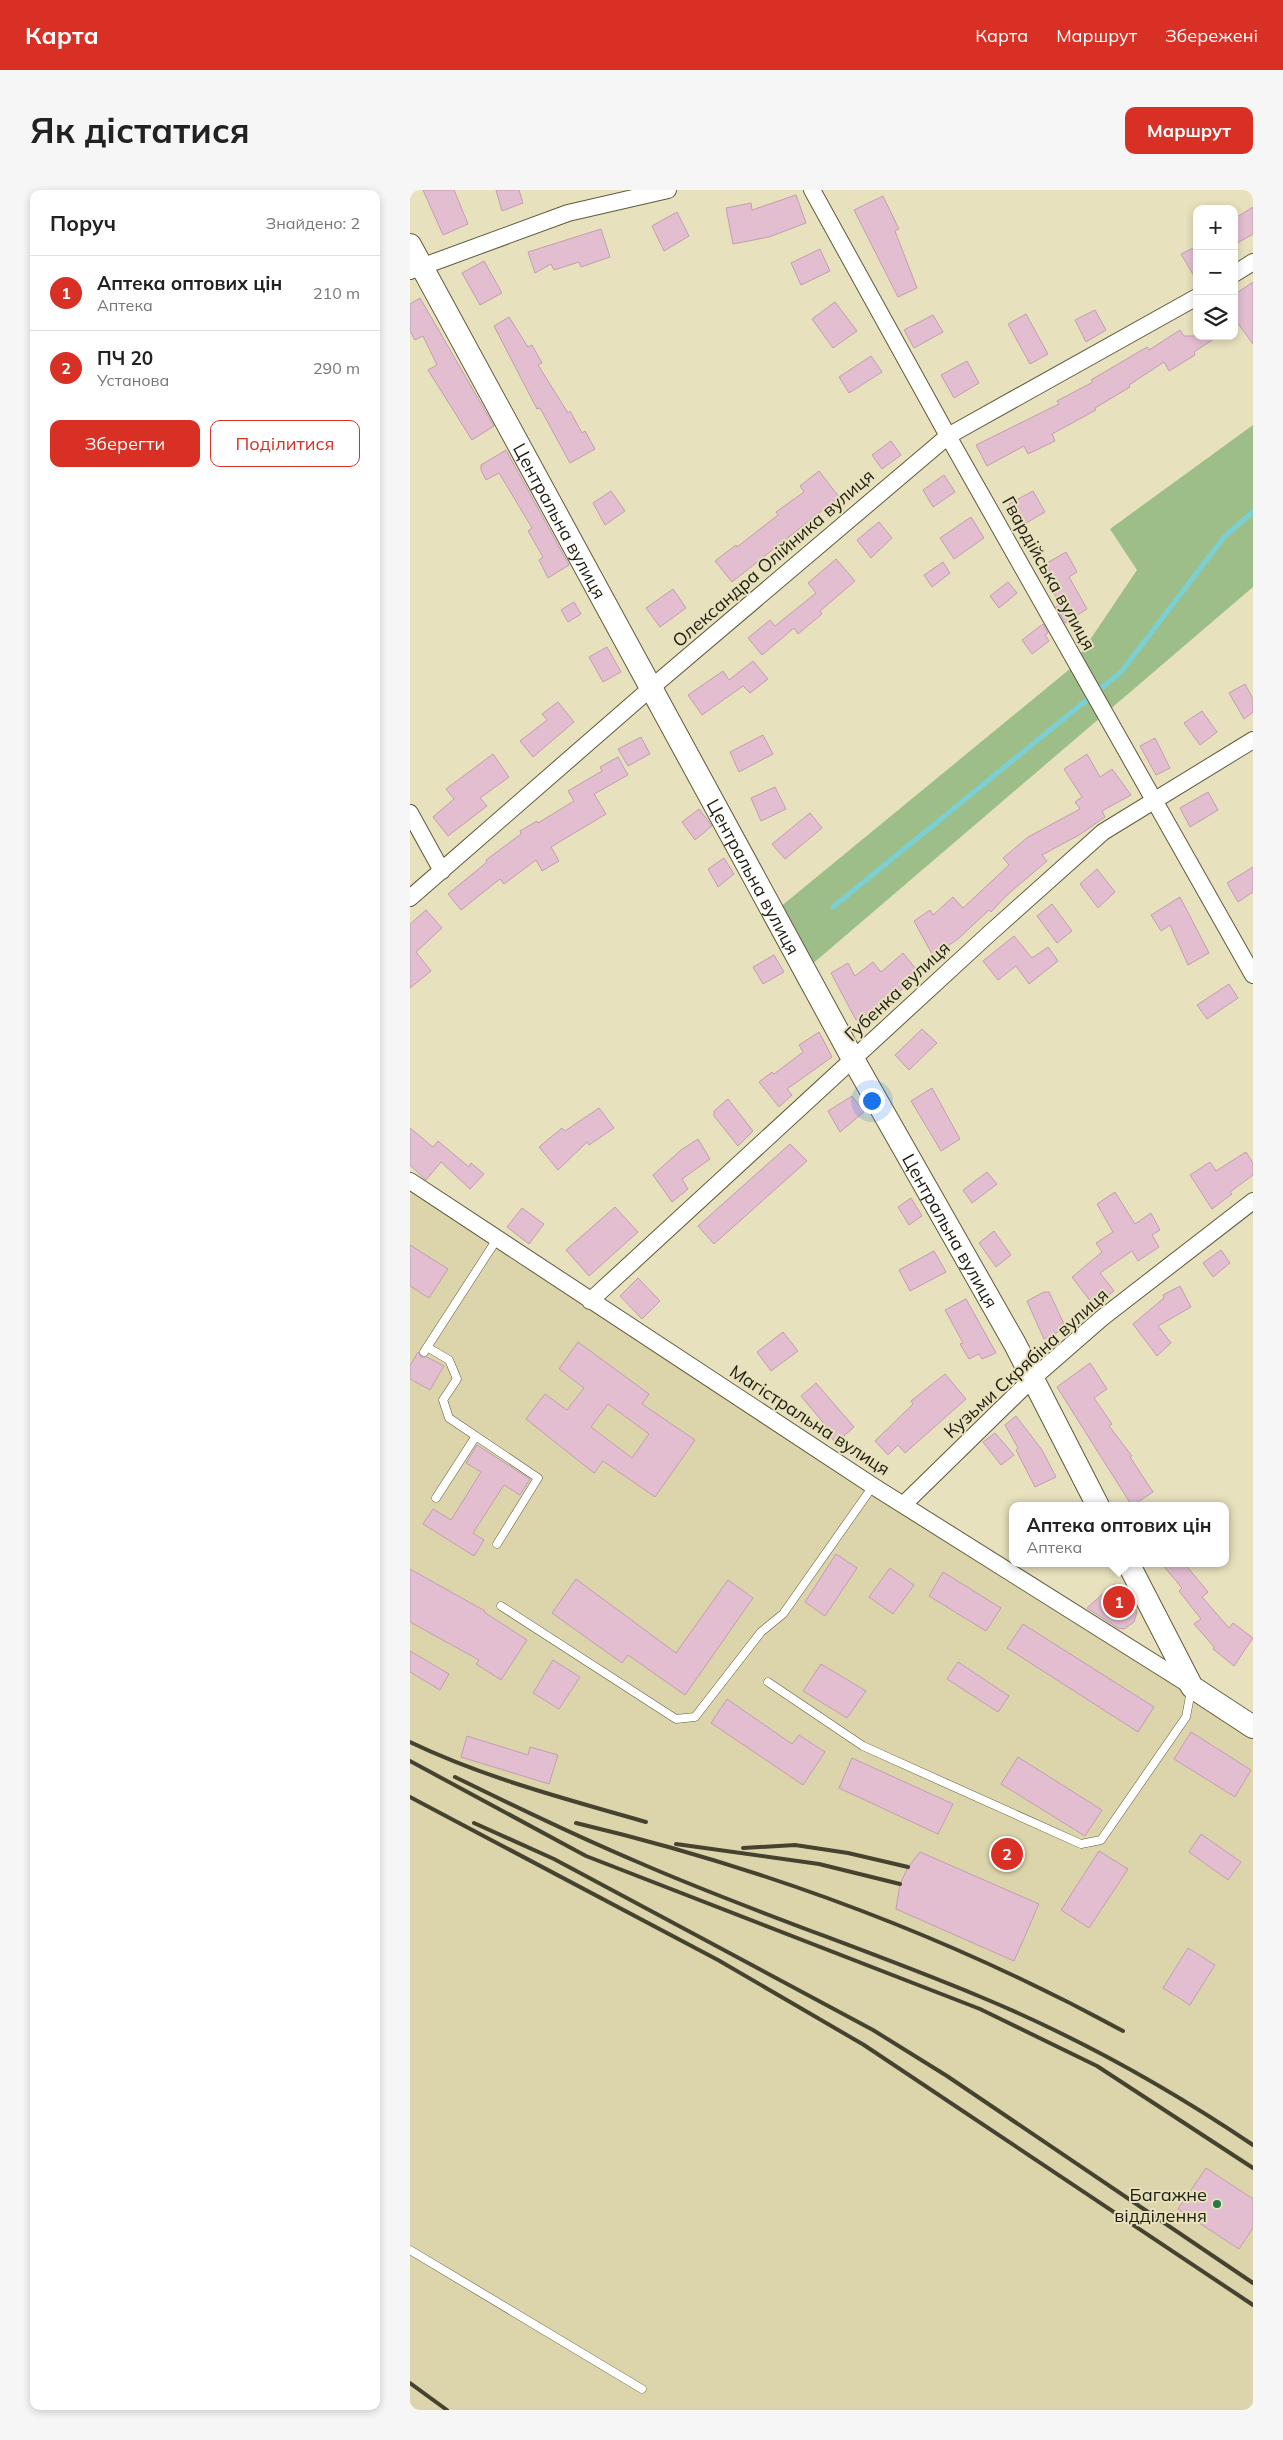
<!DOCTYPE html>
<html lang="uk">
<meta charset="utf-8">
<style>
:root{--surface:#fff;--page:#f6f6f6;--text:#222;--muted:#767676;--line:#e0e0e0;--accent:#d93025}
body{margin:0;font-family:Mulish,sans-serif;background:var(--page);color:var(--text)}
.controls{position:absolute;right:15px;top:15px;display:grid;overflow:hidden;border-radius:10px;box-shadow:0 2px 8px #0003}
.controls button{width:45px;height:45px;display:grid;place-items:center;padding:0;border:0;border-bottom:1px solid var(--line);background:var(--surface);color:var(--text);font:25px sans-serif}
.you{position:absolute;left:461px;top:910px;width:18px;height:18px;margin:-12px;border:4px solid #fff;border-radius:50%;background:#1a73e8;box-shadow:0 0 0 8px #1a73e833}
.badge{display:grid;place-items:center;width:32px;height:32px;border-radius:50%;background:var(--accent);color:#fff;font-size:16px;font-weight:700}
.pin{position:absolute;translate:-50% -50%;border:2px solid #fff;box-shadow:0 1px 5px #0006}
.popup{position:absolute;left:599px;top:1312px;width:220px;height:65px;box-sizing:border-box;display:grid;place-content:center;border-radius:10px;background:var(--surface);filter:drop-shadow(0 1px 4px #0005);font-size:16px;white-space:nowrap;color:var(--muted)}
.popup b{font-size:19px;color:var(--text)}
.popup::after{content:'';position:absolute;left:50%;top:100%;margin-left:-10px;border:10px solid transparent;border-top-color:var(--surface)}
.list{margin:0;padding:0;list-style:none}
h2{display:flex;justify-content:space-between;align-items:center;height:65px;margin:0;padding:0 20px;font-size:21px}
h2 small{font-size:16px;font-weight:400;color:var(--muted)}
.list li{display:grid;grid-template-columns:32px 1fr auto;gap:15px;align-items:center;box-sizing:border-box;height:75px;padding:0 20px;border-top:1px solid var(--line)}
.list b{display:block;font-size:19px;white-space:nowrap}
.list p{margin:0;font-size:16px;white-space:nowrap;color:var(--muted)}
.list em{font-size:16px;font-style:normal;color:var(--muted)}
.actions{display:flex;gap:10px;padding:15px 20px}
.actions a{flex:1;padding:11px 0;border:1px solid var(--accent);border-radius:10px;text-align:center;font-size:18px;color:var(--accent)}
.actions .main{background:var(--accent);color:#fff}
.icon{flex:none;width:28px;height:28px;fill:none;stroke:currentColor;stroke-width:2;stroke-linecap:round;stroke-linejoin:round}
.map{position:relative;flex:none;width:843px;height:2220px;overflow:hidden;border-radius:10px}
header{display:flex;align-items:center;gap:30px;box-sizing:border-box;height:70px;padding:0 25px;background:var(--accent);color:#fff}
header strong{font-size:24px}
nav{display:flex;gap:28px;margin-inline-start:auto;font-size:18px}
.intro{display:flex;align-items:center;justify-content:space-between;box-sizing:border-box;height:120px;padding:0 30px}
h1{margin:0;font-size:35px}
.button{padding:12px 22px;border-radius:10px;background:var(--accent);color:#fff;font-size:18px;font-weight:700}
main{display:flex;gap:30px;padding:0 30px}
aside{flex:1;background:var(--surface);border-radius:10px;box-shadow:0 2px 8px #0003}
.map>svg:first-child{display:block}
.built{fill:#dcd5ab}
.green{fill:#9ebe89}
.lines{fill:none;stroke-linecap:round;stroke-linejoin:round}
.stream{stroke:#7bd0d3;stroke-width:5}
.building{fill:#e2bed0;stroke:#c19eb0;fill-rule:evenodd}
.service-casing{stroke:#605a3b;stroke-width:9}
.minor-casing{stroke:#605a3b;stroke-width:18}
.secondary-casing{stroke:#605a3b;stroke-width:24}
.service{stroke:#fff;stroke-width:8}
.minor{stroke:#fff;stroke-width:16}
.secondary{stroke:#fff;stroke-width:22}
.rail{stroke:#454230;stroke-width:4}
.poi-dot{fill:#267849;stroke:#e7e1bd;stroke-width:2}
.labels{text-anchor:middle;dominant-baseline:central;stroke-width:4;stroke-linejoin:round;paint-order:stroke}
.street-label{font-size:18px;fill:#1e1c0f;stroke:#e7e1bd}
.poi-label{font-size:18px;fill:#1e1c0f;stroke:#e7e1bd;text-anchor:end}
</style>
<header>
<strong>Карта</strong>
<nav><a>Карта</a><a>Маршрут</a><a>Збережені</a></nav>
</header>
<div class="intro"><h1>Як дістатися</h1><a class="button">Маршрут</a></div>
<main>
<aside>
<h2>Поруч<small>Знайдено: 2</small></h2>
<ul class="list">
<li><span class="badge">1</span><div><b>Аптека оптових цін</b><p>Аптека</p></div><em>210 m</em></li>
<li><span class="badge">2</span><div><b>ПЧ 20</b><p>Установа</p></div><em>290 m</em></li>
</ul>
<div class="actions"><a class="main">Зберегти</a><a>Поділитися</a></div>
</aside>
<div class="map">
<svg width="843" height="2220" viewBox="0 0 843 2220">
<rect width="100%" height="100%" fill="#e7e1bd"/>
<path class="built" d="M 0,991 L 843,1544 L 843,2220 L 0,2220 Z"/>
<path class="green" d="M 843,235 L 843,397 L 400,776 L 369,718 L 661,478 L 727,380 L 700,339 Z"/>
<g class="lines">
<path class="stream" d="M 423,717 L 711,482 L 815,346 L 843,322"/>
</g>
<path class="building" d="M 13,0 L 44,0 L 58,34 L 33,45 Z
M 86,0 L 109,0 L 113,13 L 92,21 Z
M 386,5 L 396,33 L 359,47 L 323,54 L 316,18 L 341,13 L 342,20 Z
M 473,6 L 489,39 L 485,41 L 507,98 L 488,107 L 444,20 Z
M 843,17 L 843,44 L 824,55 L 824,29 Z
M 267,22 L 279,46 L 254,61 L 242,36 Z
M 191,39 L 200,67 L 171,77 L 169,72 L 144,80 L 141,74 L 125,83 L 118,62 Z
M 787,56 L 787,91 L 771,64 Z
M 410,59 L 420,81 L 391,95 L 381,73 Z
M 74,71 L 92,103 L 70,115 L 52,83 Z
M 843,92 L 843,154 L 824,128 L 824,105 Z
M 10,108 L 84,236 L 62,250 L 18,180 L 27,175 L 13,146 L 5,150 L 0,141 L 0,114 Z
M 425,112 L 447,141 L 423,158 L 402,129 Z
M 685,120 L 696,140 L 676,152 L 665,130 Z
M 616,124 L 638,164 L 620,174 L 598,134 Z
M 523,125 L 533,142 L 504,158 L 494,140 Z
M 99,127 L 118,157 L 122,155 L 132,173 L 128,175 L 158,223 L 160,221 L 172,243 L 175,241 L 185,259 L 160,273 L 130,218 L 127,219 L 84,136 Z
M 770,140 L 774,146 L 808,146 L 784,162 L 785,165 L 759,181 L 754,172 L 719,195 L 720,197 L 685,218 L 686,220 L 642,244 L 645,251 L 618,264 L 614,256 L 577,276 L 566,255 L 649,214 L 647,211 L 683,192 L 681,190 L 737,157 L 739,160 Z
M 461,166 L 472,182 L 439,203 L 429,187 Z
M 557,171 L 569,193 L 544,208 L 531,185 Z
M 481,251 L 491,265 L 472,279 L 462,265 Z
M 96,260 L 159,375 L 138,388 L 129,370 L 133,367 L 118,341 L 122,338 L 89,283 L 76,290 L 71,280 L 71,275 Z
M 409,281 L 429,307 L 322,392 L 305,371 L 326,355 L 327,357 L 368,325 L 366,322 L 394,302 L 390,296 Z
M 534,285 L 545,302 L 523,317 L 513,300 Z
M 201,301 L 215,321 L 195,335 L 183,313 Z
M 623,301 L 635,322 L 611,336 L 599,314 Z
M 561,327 L 574,348 L 544,369 L 530,348 Z
M 469,332 L 482,348 L 461,368 L 447,350 Z
M 656,362 L 667,382 L 659,387 L 677,419 L 655,433 L 646,417 L 650,414 L 630,377 Z
M 426,369 L 445,391 L 410,421 L 412,424 L 388,444 L 384,438 L 352,465 L 338,448 L 360,430 L 365,436 L 406,403 L 398,393 Z
M 533,372 L 540,383 L 522,397 L 514,385 Z
M 598,392 L 607,403 L 589,418 L 580,406 Z
M 263,399 L 276,418 L 250,437 L 236,418 Z
M 164,412 L 171,424 L 158,432 L 151,420 Z
M 633,434 L 638,443 L 635,445 L 639,451 L 622,464 L 612,450 Z
M 197,457 L 211,482 L 193,492 L 179,467 Z
M 343,471 L 358,489 L 340,503 L 333,496 L 292,525 L 278,505 L 313,481 L 319,490 Z
M 835,494 L 843,509 L 843,522 L 834,529 L 819,503 Z
M 148,512 L 164,532 L 123,567 L 110,551 L 137,530 L 132,524 Z
M 792,521 L 807,542 L 790,555 L 774,533 Z
M 353,545 L 363,564 L 329,582 L 320,562 Z
M 231,547 L 240,564 L 218,576 L 208,559 Z
M 745,548 L 760,578 L 746,585 L 730,556 Z
M 83,564 L 99,587 L 70,608 L 77,616 L 38,646 L 23,627 L 44,609 L 36,599 Z
M 677,564 L 690,587 L 702,579 L 721,605 L 692,621 L 695,627 L 669,645 L 632,665 L 637,671 L 597,705 L 581,722 L 579,720 L 548,749 L 523,766 L 504,731 L 520,720 L 523,725 L 543,707 L 553,718 L 599,675 L 593,668 L 618,647 L 670,619 L 665,612 L 672,607 L 654,579 Z
M 208,567 L 218,585 L 184,604 L 196,624 L 141,657 L 149,671 L 132,681 L 126,670 L 94,694 L 90,689 L 51,720 L 38,704 L 77,672 L 76,670 L 111,644 L 110,641 L 127,631 L 128,633 L 164,611 L 158,601 L 192,581 L 190,577 Z
M 365,597 L 376,619 L 351,631 L 341,608 Z
M 798,602 L 808,620 L 780,637 L 770,618 Z
M 289,619 L 302,636 L 285,650 L 272,632 Z
M 400,623 L 412,638 L 375,669 L 362,654 Z
M 314,668 L 324,684 L 308,697 L 298,679 Z
M 843,677 L 843,702 L 828,712 L 817,693 Z
M 687,679 L 705,702 L 688,718 L 670,694 Z
M 770,707 L 799,763 L 778,775 L 760,735 L 751,741 L 741,725 Z
M 642,714 L 662,741 L 647,753 L 627,726 Z
M 16,720 L 32,738 L 6,762 L 21,781 L 0,798 L 0,734 Z
M 604,746 L 622,768 L 638,757 L 648,771 L 619,794 L 606,776 L 588,790 L 573,771 Z
M 493,763 L 510,784 L 476,813 L 446,830 L 421,783 L 438,773 L 445,786 L 463,772 L 471,782 Z
M 364,765 L 374,782 L 353,794 L 343,777 Z
M 819,794 L 828,808 L 797,829 L 787,815 Z
M 512,839 L 527,853 L 499,880 L 485,865 Z
M 409,842 L 422,867 L 377,899 L 382,905 L 369,917 L 349,892 L 362,882 L 364,884 L 393,862 L 389,855 Z
M 522,898 L 550,949 L 531,961 L 501,911 Z
M 442,906 L 454,922 L 430,942 L 418,921 Z
M 318,909 L 343,941 L 328,956 L 304,926 L 304,921 Z
M 189,918 L 204,938 L 179,955 L 177,952 L 148,980 L 129,957 L 152,938 L 155,941 Z
M 0,938 L 23,957 L 28,951 L 59,977 L 61,973 L 74,984 L 60,999 L 31,972 L 16,990 L 0,975 Z
M 288,949 L 300,969 L 272,989 L 278,999 L 262,1012 L 243,985 L 271,960 Z
M 380,954 L 397,971 L 304,1054 L 288,1036 Z
M 836,962 L 843,973 L 843,985 L 820,1002 L 822,1004 L 802,1019 L 780,985 L 800,972 L 806,981 Z
M 577,982 L 587,994 L 562,1013 L 553,1000 Z
M 705,1002 L 725,1034 L 741,1023 L 750,1040 L 742,1045 L 749,1057 L 728,1071 L 722,1061 L 690,1083 L 704,1101 L 684,1116 L 662,1087 L 692,1062 L 686,1053 L 703,1042 L 687,1014 Z
M 501,1008 L 512,1026 L 499,1035 L 488,1017 Z
M 205,1017 L 228,1042 L 179,1086 L 156,1060 Z
M 112,1018 L 134,1034 L 119,1054 L 97,1037 Z
M 584,1041 L 601,1065 L 586,1077 L 569,1053 Z
M 0,1055 L 38,1079 L 19,1108 L 0,1096 Z
M 811,1060 L 820,1073 L 803,1087 L 793,1073 Z
M 524,1061 L 536,1082 L 500,1101 L 489,1080 Z
M 228,1088 L 250,1111 L 232,1129 L 210,1106 Z
M 770,1096 L 781,1117 L 748,1136 L 761,1153 L 747,1166 L 723,1134 L 754,1108 L 753,1105 Z
M 634,1102 L 639,1102 L 656,1138 L 634,1149 L 617,1111 Z
M 556,1109 L 586,1163 L 572,1169 L 569,1164 L 559,1169 L 550,1154 L 553,1153 L 535,1120 Z
M 373,1142 L 388,1161 L 361,1181 L 347,1162 Z
M 168,1152 L 239,1204 L 232,1214 L 285,1250 L 245,1307 L 193,1271 L 184,1283 L 116,1229 L 135,1204 L 157,1220 L 174,1198 L 149,1179 ZM 198,1214 L 239,1244 L 222,1268 L 181,1237 Z
M 8,1162 L 11,1167 L 17,1167 L 34,1176 L 20,1200 L 0,1189 L 0,1176 Z
M 680,1173 L 697,1199 L 684,1208 L 702,1234 L 699,1236 L 722,1266 L 720,1267 L 743,1302 L 722,1316 L 647,1197 Z
M 535,1184 L 556,1209 L 495,1263 L 488,1255 L 478,1265 L 465,1251 L 503,1214 L 501,1211 Z
M 406,1193 L 444,1237 L 426,1253 L 413,1238 L 416,1236 L 391,1206 Z
M 606,1226 L 632,1260 L 646,1287 L 625,1297 L 606,1260 L 608,1258 L 595,1235 Z
M 585,1243 L 604,1265 L 591,1275 L 573,1252 Z
M 67,1255 L 120,1289 L 110,1305 L 94,1295 L 63,1343 L 74,1350 L 64,1366 L 13,1334 L 23,1319 L 41,1330 L 71,1282 L 56,1273 Z
M 426,1364 L 447,1378 L 415,1426 L 395,1412 Z
M 751,1373 L 774,1373 L 798,1402 L 792,1407 L 819,1438 L 823,1433 L 843,1448 L 824,1476 L 803,1459 L 804,1457 L 784,1434 L 791,1429 L 769,1401 L 772,1398 Z
M 480,1378 L 504,1395 L 483,1424 L 459,1407 Z
M 0,1379 L 75,1421 L 74,1422 L 117,1450 L 91,1490 L 66,1474 L 69,1470 L 0,1432 Z
M 533,1382 L 591,1418 L 576,1441 L 519,1406 Z
M 166,1389 L 266,1463 L 318,1390 L 343,1408 L 275,1505 L 218,1465 L 212,1473 L 142,1423 Z
M 704,1394 L 708,1398 L 715,1396 L 727,1422 L 724,1432 L 714,1439 L 708,1438 L 677,1418 Z
M 613,1434 L 744,1517 L 728,1542 L 597,1458 Z
M 0,1461 L 39,1484 L 30,1500 L 0,1482 Z
M 143,1470 L 170,1487 L 149,1519 L 123,1503 Z
M 548,1472 L 599,1506 L 588,1522 L 537,1489 Z
M 411,1474 L 456,1501 L 437,1528 L 393,1501 Z
M 317,1509 L 382,1554 L 389,1545 L 415,1562 L 393,1595 L 301,1533 Z
M 781,1542 L 841,1580 L 825,1607 L 764,1569 Z
M 57,1546 L 118,1565 L 120,1557 L 148,1565 L 139,1594 L 51,1567 Z
M 608,1567 L 692,1620 L 675,1646 L 591,1594 Z
M 442,1568 L 543,1614 L 528,1644 L 429,1598 Z
M 791,1644 L 831,1672 L 818,1690 L 779,1662 Z
M 689,1661 L 718,1679 L 679,1738 L 651,1720 Z
M 510,1662 L 629,1714 L 604,1771 L 486,1719 L 490,1694 L 498,1677 Z
M 778,1758 L 805,1775 L 780,1815 L 753,1798 Z
M 796,1978 L 843,2009 L 843,2038 L 829,2059 L 768,2019 Z"/>
<g class="lines">
<g class="service-casing">
<path id="service" d="M 17,1157 L 39,1170 L 47,1189 L 33,1210 L 39,1228 L 128,1288 L 87,1354
M 14,1162 L 87,1049
M 26,1308 L 66,1246
M 91,1416 L 266,1529 L 285,1527 L 351,1442 L 373,1424 L 463,1296
M 358,1492 L 453,1556 L 671,1654 L 691,1650 L 776,1527 L 781,1501
M 0,2060 L 232,2199"/>
</g>
<g class="minor-casing">
<path id="minor" d="M 402,0 L 538,246 L 843,785
M 0,81 L 158,23 L 258,0
M 824,84 L 843,72
M 0,623 L 32,681
M 0,708 L 241,498 L 538,246 L 787,107
M 0,991 L 463,1296 L 781,1496
M 180,1111 L 580,743 L 693,642 L 843,550
M 493,1315 L 622,1189 L 692,1128 L 843,1011"/>
</g>
<g class="secondary-casing">
<g id="secondary">
<path id="s1" d="M 0,55 L 443,869 L 605,1154 L 688,1316"/>
<path d="M 718,1373 L 782,1497 L 843,1537"/>
</g>
</g>
<use href="#service" class="service"/>
<use href="#minor" class="minor"/>
<use href="#secondary" class="secondary"/>
<path class="rail" d="M 0,1552 C 75,1588 156,1609 236,1632
M 0,1571 L 176,1666 L 570,1819 L 687,1876 L 843,1978
M 45,1587 C 106,1617 168,1647 230,1673 C 342,1722 459,1760 571,1807 C 667,1847 757,1897 843,1955
M 0,1607 L 308,1770 L 454,1855 L 843,2115
M 64,1633 L 144,1669 L 463,1840 L 537,1886 L 843,2093
M 166,1633 C 355,1678 542,1748 713,1841
M 266,1654 L 409,1674 L 490,1694
M 333,1658 L 385,1655 L 438,1663 L 498,1677
M 0,2193 L 37,2220"/>
</g>
<circle class="poi-dot" cx="807" cy="2014" r="5"/>
<g class="labels">
<g class="street-label">
<text stroke="none"><textPath href="#s1" startOffset="314">Центральна вулиця</textPath></text>
<text transform="translate(363 368) rotate(-41)">Олександра Олійника вулиця</text>
<text transform="translate(639 383) rotate(61)">Гвардійська вулиця</text>
<text stroke="none"><textPath href="#s1" startOffset="719">Центральна вулиця</textPath></text>
<text transform="translate(487 801) rotate(-43)">Губенка вулиця</text>
<text stroke="none"><textPath href="#s1" startOffset="1124">Центральна вулиця</textPath></text>
<text transform="translate(616 1173) rotate(-42)">Кузьми Скрябіна вулиця</text>
<text transform="translate(400 1230) rotate(33)">Магістральна вулиця</text>
</g>
<g class="poi-label">
<text x="797" y="2004">Багажне<tspan x="797" dy="21">відділення</tspan></text>
</g>
</g>
</svg>
<div class="controls">
<button>+</button>
<button>−</button>
<button><svg class="icon" aria-label="layers" viewBox="0 0 24 24"><path d="M12 4l9 5-9 5-9-5zM3 14l9 5 9-5"/></svg></button>
</div>
<div class="you"></div>
<div class="pin badge" style="left:709px;top:1412px">1</div>
<div class="popup"><b>Аптека оптових цін</b>Аптека</div>
<div class="pin badge" style="left:597px;top:1664px">2</div>
</div>
</main>
